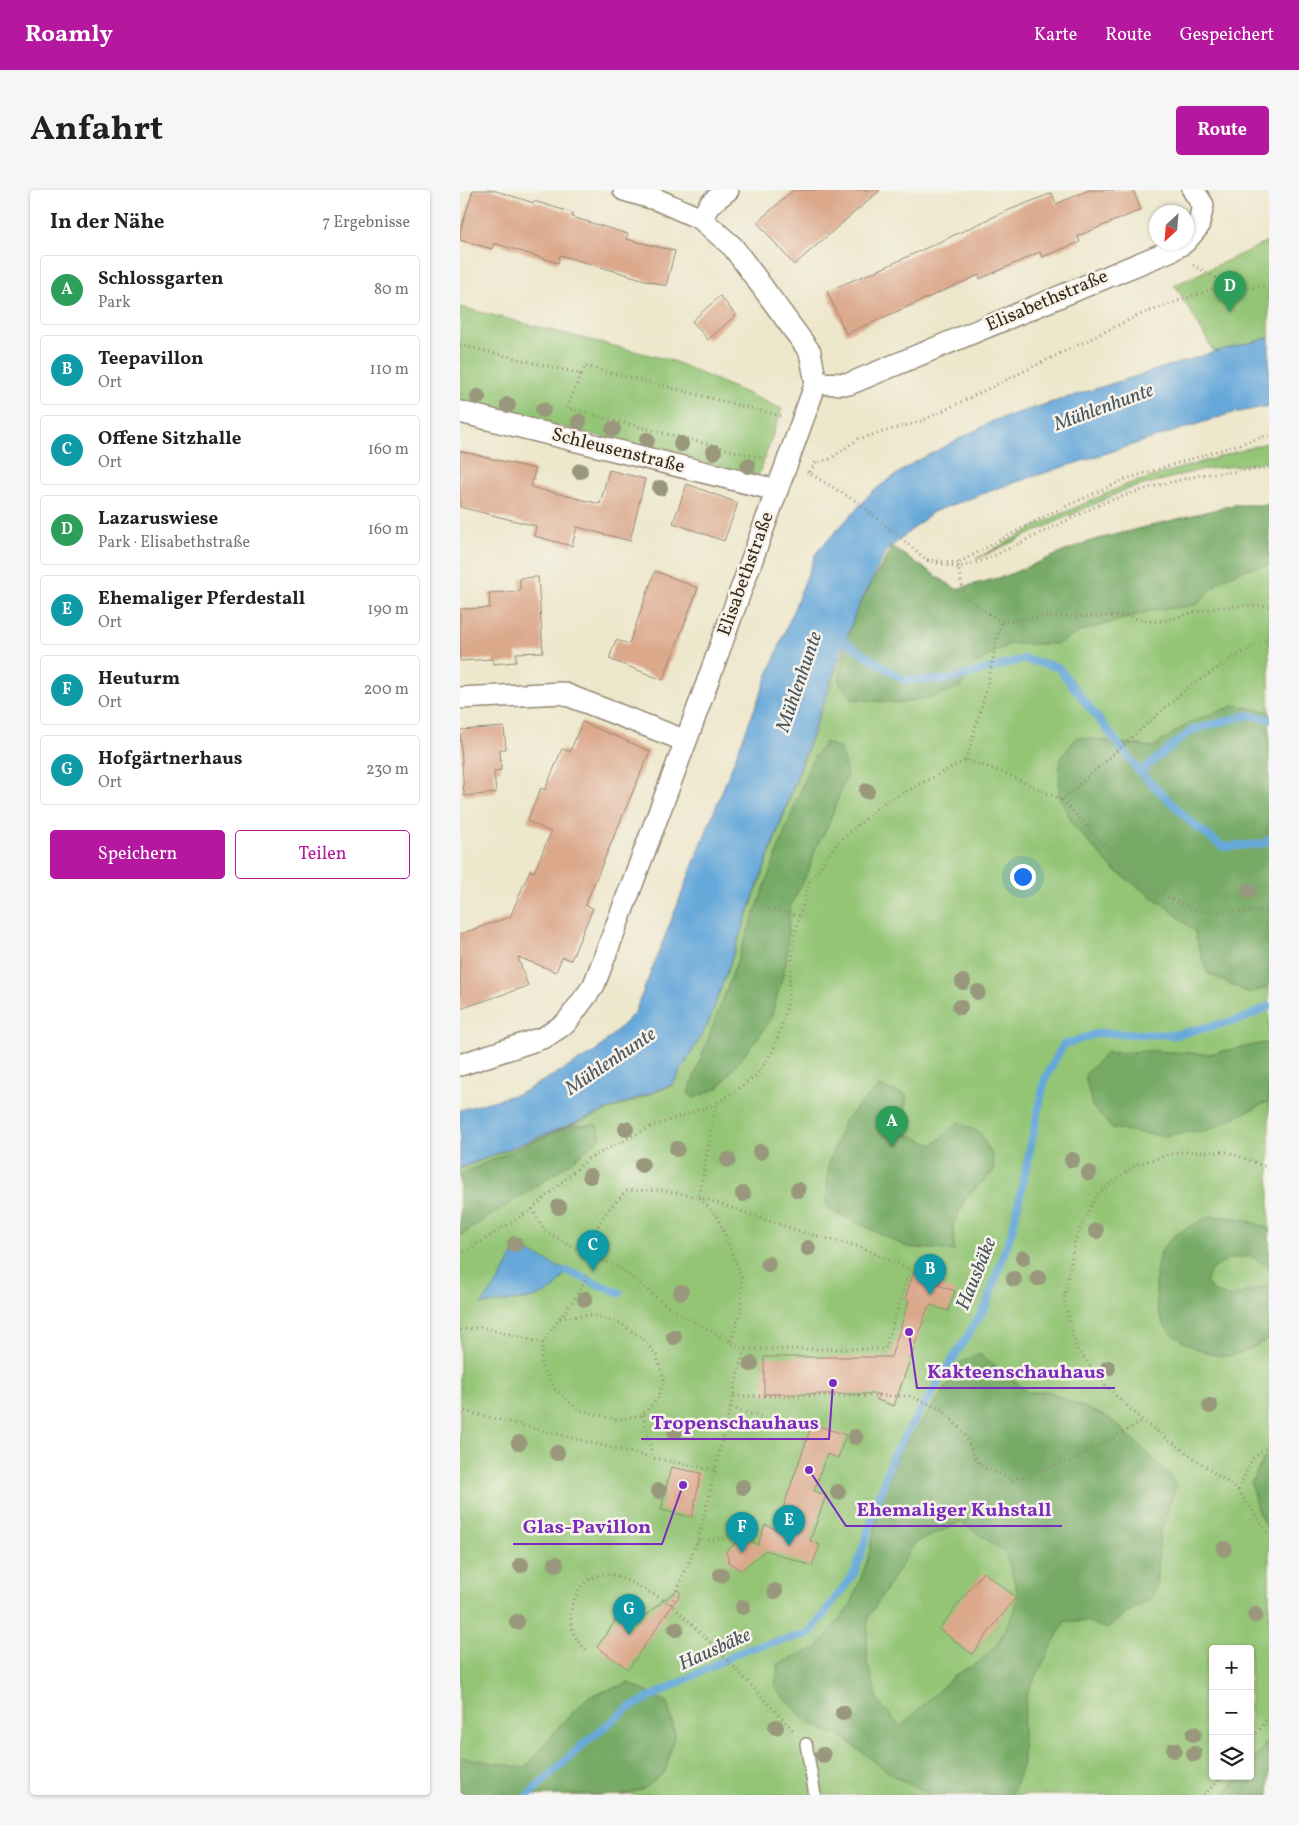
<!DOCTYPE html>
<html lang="de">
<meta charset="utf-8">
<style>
:root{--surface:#fff;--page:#f6f6f6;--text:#202124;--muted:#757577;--line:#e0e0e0;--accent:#b5179e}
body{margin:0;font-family:Vollkorn,serif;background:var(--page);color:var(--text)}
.controls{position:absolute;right:15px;bottom:15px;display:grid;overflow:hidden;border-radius:5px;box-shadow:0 1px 4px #0004}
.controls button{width:45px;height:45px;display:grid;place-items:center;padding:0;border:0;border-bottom:1px solid var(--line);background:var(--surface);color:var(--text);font:25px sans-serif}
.compass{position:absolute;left:689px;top:15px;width:45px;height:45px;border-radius:50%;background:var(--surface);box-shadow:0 1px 4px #0004;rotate:206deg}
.you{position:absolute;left:562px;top:686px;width:18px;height:18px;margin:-12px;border:4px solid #fff;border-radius:50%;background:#1a73e8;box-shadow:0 0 0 8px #1a73e833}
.badge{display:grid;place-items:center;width:32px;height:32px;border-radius:50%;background:var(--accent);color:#fff;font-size:16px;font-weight:700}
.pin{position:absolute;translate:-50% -41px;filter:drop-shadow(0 1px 2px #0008)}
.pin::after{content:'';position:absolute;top:26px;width:18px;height:15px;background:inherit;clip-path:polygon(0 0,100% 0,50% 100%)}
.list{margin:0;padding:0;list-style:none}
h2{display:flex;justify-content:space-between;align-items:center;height:65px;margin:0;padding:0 20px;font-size:21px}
h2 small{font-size:16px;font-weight:400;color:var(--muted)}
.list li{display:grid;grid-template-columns:32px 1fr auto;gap:15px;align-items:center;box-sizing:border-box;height:70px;margin:0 10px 10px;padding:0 10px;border:1px solid var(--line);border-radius:5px}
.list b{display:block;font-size:19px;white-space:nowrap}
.list p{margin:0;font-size:16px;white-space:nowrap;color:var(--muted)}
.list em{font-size:16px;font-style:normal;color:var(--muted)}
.actions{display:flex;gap:10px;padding:15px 20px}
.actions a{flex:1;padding:11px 0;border:1px solid var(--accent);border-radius:5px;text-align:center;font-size:18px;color:var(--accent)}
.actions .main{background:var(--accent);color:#fff}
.icon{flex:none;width:28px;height:28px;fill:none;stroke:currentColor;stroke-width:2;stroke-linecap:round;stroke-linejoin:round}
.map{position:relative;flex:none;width:809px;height:1605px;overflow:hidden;border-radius:5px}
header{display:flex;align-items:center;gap:30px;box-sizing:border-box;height:70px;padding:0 25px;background:var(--accent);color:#fff}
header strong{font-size:24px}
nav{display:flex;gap:28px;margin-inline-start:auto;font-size:18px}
.intro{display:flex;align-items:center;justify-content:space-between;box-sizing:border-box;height:120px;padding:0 30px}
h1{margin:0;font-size:35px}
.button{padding:12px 22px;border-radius:5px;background:var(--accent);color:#fff;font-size:18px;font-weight:700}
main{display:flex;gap:30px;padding:0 30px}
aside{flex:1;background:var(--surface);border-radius:5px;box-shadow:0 1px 4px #0004}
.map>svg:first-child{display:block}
.green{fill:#93c575;stroke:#67784a;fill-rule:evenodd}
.forest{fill:#76aa66;stroke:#586a42;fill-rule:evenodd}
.water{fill:#66a8da;stroke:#50697c}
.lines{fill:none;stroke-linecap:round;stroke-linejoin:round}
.stream{stroke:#66a8da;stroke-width:8}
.building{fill:#dba88c}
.lane-casing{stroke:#948875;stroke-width:14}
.street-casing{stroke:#948875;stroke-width:24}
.path{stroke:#948875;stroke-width:3;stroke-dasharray:1 4;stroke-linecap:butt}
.lane{stroke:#fff;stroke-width:11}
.street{stroke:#fff;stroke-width:21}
.tree{fill:#99987b}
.labels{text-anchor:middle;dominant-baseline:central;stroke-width:5;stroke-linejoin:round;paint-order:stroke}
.street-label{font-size:19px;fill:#3b2a1e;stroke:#f7f3e8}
.water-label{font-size:20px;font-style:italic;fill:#4a5660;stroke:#f7f3e8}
.leader{fill:none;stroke:#7b2cbf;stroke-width:2}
.callout-dot{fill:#7b2cbf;stroke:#f7f3e8;stroke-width:2}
.callout-label{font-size:20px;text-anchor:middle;font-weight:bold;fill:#7b2cbf;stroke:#f7f3e8;stroke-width:5;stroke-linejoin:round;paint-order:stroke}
</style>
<header>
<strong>Roamly</strong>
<nav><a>Karte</a><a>Route</a><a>Gespeichert</a></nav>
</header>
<div class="intro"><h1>Anfahrt</h1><a class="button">Route</a></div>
<main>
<aside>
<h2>In der Nähe<small>7 Ergebnisse</small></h2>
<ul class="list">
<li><span class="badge" style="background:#2e9e5b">A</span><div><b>Schlossgarten</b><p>Park</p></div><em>80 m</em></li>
<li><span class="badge" style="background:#0f9aa8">B</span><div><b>Teepavillon</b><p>Ort</p></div><em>110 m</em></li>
<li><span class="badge" style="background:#0f9aa8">C</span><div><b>Offene Sitzhalle</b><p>Ort</p></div><em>160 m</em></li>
<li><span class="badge" style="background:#2e9e5b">D</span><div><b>Lazaruswiese</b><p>Park · Elisabethstraße</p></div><em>160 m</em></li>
<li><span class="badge" style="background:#0f9aa8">E</span><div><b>Ehemaliger Pferdestall</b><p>Ort</p></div><em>190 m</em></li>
<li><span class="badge" style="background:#0f9aa8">F</span><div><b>Heuturm</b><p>Ort</p></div><em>200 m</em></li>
<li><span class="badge" style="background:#0f9aa8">G</span><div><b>Hofgärtnerhaus</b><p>Ort</p></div><em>230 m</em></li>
</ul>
<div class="actions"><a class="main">Speichern</a><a>Teilen</a></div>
</aside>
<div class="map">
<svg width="809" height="1605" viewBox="0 0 809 1605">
<rect width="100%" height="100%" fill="#f7f3e8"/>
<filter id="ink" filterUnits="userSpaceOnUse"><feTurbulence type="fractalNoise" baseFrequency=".02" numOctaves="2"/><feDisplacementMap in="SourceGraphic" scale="10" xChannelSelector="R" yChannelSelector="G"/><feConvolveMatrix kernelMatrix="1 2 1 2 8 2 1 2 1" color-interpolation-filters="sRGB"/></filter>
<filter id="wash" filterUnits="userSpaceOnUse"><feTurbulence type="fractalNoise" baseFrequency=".0096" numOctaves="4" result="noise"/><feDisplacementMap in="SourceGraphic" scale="20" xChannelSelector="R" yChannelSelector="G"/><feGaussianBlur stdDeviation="1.12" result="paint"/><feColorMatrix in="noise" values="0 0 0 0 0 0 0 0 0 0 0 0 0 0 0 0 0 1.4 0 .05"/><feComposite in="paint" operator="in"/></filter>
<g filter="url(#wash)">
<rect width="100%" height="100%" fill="#ede7cc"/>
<path class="green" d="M 809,51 L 809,148 L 754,162 L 715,95 Z
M 0,117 L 213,171 L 322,219 L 298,286 L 0,211 Z
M 809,252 L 809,272 L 740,280 L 665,300 L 516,369 L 584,332 L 665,295 Z
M 773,315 L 809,315 L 809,1605 L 0,1605 L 0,979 L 213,895 L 248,834 L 387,451 L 410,395 L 432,357 L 496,399 L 546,386 L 627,352 ZM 753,1459 L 790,1459 L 790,1586 L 753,1586 Z"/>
<path class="forest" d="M 773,315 L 809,315 L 809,375 C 771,381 762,386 737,415 L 694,420 L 622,441 L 597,454 L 549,454 L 516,473 L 500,497 L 471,507 L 440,513 L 393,509 L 379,492 L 387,451 L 396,421 L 432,357 L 496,399 L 546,386 L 627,352 Z
M 776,515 L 809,522 L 809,797 L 789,803 L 747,783 L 734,741 L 708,718 L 653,679 L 613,635 L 599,605 L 600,570 L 617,547 L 693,557 L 732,531 Z
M 365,552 L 381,559 L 387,584 L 368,636 L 356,657 L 349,680 L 330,717 L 326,773 L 310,832 L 258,898 L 233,908 L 228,903 L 351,572 Z
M 805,853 L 809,854 L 809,911 L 748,940 L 700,946 L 652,938 L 632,916 L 625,885 L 646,863 L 693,861 L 748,864 Z
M 419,896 L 446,905 L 445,943 L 473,955 L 498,932 L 520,943 L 533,967 L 534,981 L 507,1006 L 493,1034 L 494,1061 L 447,1057 L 366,1018 L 369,972 L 385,929 Z
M 137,934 L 141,947 C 99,986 47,1013 0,1046 L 0,984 L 110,936 Z
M 752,1026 L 783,1029 L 809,1038 L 809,1078 L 791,1066 L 768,1069 L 751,1080 L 746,1091 L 752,1101 L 771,1107 L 803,1097 L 809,1091 L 809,1149 C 796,1155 778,1167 763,1166 C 745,1165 709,1148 702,1131 C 696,1118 696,1105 696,1090 C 696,1081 698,1064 704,1057 C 714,1042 736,1033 752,1026 Z
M 519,1164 C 538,1175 551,1190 569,1203 L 587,1201 L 651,1229 L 708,1283 L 716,1295 L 700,1342 L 696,1400 L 690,1410 L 668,1422 L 646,1439 L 627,1431 L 605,1431 L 567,1504 L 563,1535 L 563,1573 L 552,1605 L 469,1604 L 435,1587 L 381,1546 L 350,1534 L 315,1499 L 318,1474 L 357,1457 L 391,1415 L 407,1371 L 421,1313 L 439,1263 L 484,1200 L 501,1172 ZM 501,1332 L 546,1363 L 558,1405 L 555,1421 L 536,1456 L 519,1472 L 494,1486 L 440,1537 L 418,1511 L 407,1472 L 408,1428 L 455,1353 Z
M 809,1266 L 809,1343 L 797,1319 L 791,1293 L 804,1268 Z
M 169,1493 L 207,1512 L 215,1543 L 205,1582 L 185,1598 L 164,1605 L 0,1605 L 0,1567 L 66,1578 L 96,1540 L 129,1506 Z
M 809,1547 L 809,1605 L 763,1605 L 779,1586 L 790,1586 L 790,1573 L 803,1559 Z"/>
<path class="water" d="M 809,148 L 809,216 L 769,224 L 547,295 L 473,322 L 426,361 L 396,421 L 248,834 L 213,894 L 0,978 L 0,920 L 61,903 L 135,862 L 175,822 L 356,363 L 413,301 L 453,273 L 535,230 L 754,162 Z
M 67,1061 L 107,1081 L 94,1099 L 74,1108 L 21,1115 L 39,1091 L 53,1065 Z"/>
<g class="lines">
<path class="stream" d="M 376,446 L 444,490 L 488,490 L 564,469 L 598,477 L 680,582 L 732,540 L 788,525 L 809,529
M 680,582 L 733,634 L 763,657 L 801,654 L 809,650
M 107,1081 L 124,1088
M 127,1090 L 160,1103
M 68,1605 L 127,1551 L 167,1519 L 286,1459 L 349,1444 L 395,1382 L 433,1265 L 526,1116 L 553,1038 L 585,889 L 603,855 L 638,843 L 715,845 L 785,828 L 809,816"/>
</g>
<g id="blocks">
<path class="building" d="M 13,0 L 33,0 L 74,13 L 74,11 L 113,23 L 112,27 L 168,44 L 166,49 L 215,61 L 206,96 L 100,65 L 98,73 L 34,53 L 32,59 L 0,50 L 0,42 Z
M 334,0 L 420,0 L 334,75 L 297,32 Z
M 629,0 L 673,0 L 681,20 L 618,46 L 620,52 L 582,67 L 580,62 L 520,89 L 519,85 L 386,144 L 367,101 L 423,78 L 542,23 L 592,3 L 596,14 Z
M 260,106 L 276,125 L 248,150 L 232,131 Z
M 0,261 L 75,279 L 71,297 L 140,314 L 149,280 L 185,289 L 170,351 L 117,337 L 112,356 L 74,346 L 76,336 L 0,317 Z
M 227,294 L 278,313 L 264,351 L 213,333 Z
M 195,381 L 238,398 L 203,490 L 149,469 L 156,450 L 169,454 Z
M 78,387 L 83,462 L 56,463 L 56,472 L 33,474 L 33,469 L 0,471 L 0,419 L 30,418 L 29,403 L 60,401 L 60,388 Z
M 122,532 L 190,561 L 125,715 L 133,718 L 111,770 L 102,767 L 96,782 L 58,767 L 68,796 L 0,819 L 0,744 L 50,727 L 70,680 L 74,682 L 91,642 L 67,631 L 81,598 L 85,600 L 102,559 L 110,562 Z
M 44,537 L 46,559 L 40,559 L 41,580 L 34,581 L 36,603 L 4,606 L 0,540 Z
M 454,1082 L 480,1091 L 478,1095 L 495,1101 L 488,1121 L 471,1115 L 470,1118 L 468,1117 L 434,1216 L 417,1210 L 419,1204 L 304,1204 L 304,1167 L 431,1167 L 449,1111 L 445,1109 Z
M 352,1234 L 386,1245 L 378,1268 L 367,1264 L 354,1301 L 366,1305 L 350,1351 L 360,1355 L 352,1376 L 306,1360 L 281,1380 L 269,1373 L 266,1361 L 283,1347 L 298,1355 L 305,1335 L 316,1339 Z
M 211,1277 L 241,1283 L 232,1327 L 201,1320 Z
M 523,1382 L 556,1407 L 512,1464 L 479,1439 Z
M 217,1400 L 221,1403 L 168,1479 L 137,1457 L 158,1427 L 169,1438 Z"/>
</g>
</g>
<g filter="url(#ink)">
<use href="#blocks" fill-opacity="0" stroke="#948875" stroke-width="1"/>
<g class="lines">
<g class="lane-casing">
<path id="lane" d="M 346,1554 L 355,1605"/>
</g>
<g class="street-casing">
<path id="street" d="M 164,0 L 198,10 L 241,29 L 273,57 L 350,162 L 356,193
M 241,29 L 250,14 L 268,0
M 726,51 L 738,37 L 743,15 L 733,0
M 0,222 L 316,300
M 0,508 L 102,503 L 226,551
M 0,875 L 85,847 L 106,833 L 134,795 L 226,551 L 356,193 L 389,194 L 712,60 L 725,52"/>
</g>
<path class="path" d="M 733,75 C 756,88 782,105 809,94
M 0,155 L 121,184 L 107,218 L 304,269
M 121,184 L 125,176 L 321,226
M 809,245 L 666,289 L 583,327 L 498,373 C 503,413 510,410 541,432 L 586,427 L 669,426 C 698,438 712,427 740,421 C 761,416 787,415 809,416
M 347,282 L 396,311 L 467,370 L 498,378 L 527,369 L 645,312 L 692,297 L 740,285 L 809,278
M 350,282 L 356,272 L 370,269 L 398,249 L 462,231 L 679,125 L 766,94
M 467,370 L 498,373
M 506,570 L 526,501 L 541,432
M 602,610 L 683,696 L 737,721 L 809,721
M 296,711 L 309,719 L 340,726
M 809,978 L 768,962 L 719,962 L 677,974 L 637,1004 L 615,1050 L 604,1110 L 616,1158 L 646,1196 L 683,1231 L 778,1300 L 809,1345
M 240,1008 L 258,1028 L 282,1088 L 281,1120 L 270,1153
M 72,1019 L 85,1041 L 117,1059 L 160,1078 L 211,1119 L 284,1159 L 425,1159 L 450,1080 L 401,1057 L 345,1043 L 239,1007
M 0,1065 L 72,1019 L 128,969 L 190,937 L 256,914
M 131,1075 C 136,1064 133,1054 136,1043 C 139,1026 155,1013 167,1001 L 201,1000 L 239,1007 L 256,914 L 296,886 L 314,859 L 327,817 L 334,748 L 349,692 L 377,653 L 422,614 L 506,570 L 542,582 L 602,610 L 726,499 L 771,469 L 809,448
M 100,1128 L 130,1125 L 160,1133 L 183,1149 L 197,1166 L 204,1191 L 198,1208 L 183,1225 L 158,1230 L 119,1220 L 95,1199 L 81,1175 L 83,1153 L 100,1128 L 119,1102 L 127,1085
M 0,1140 L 22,1137 L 83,1153
M 284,1159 L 238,1351 L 211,1414 L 255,1457 L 334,1541
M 274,1206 L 449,1206 L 482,1219 L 504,1243 L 519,1275 L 553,1290 L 615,1269 L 683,1231
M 271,1218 L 305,1228
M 0,1220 L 193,1268 L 254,1280
M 183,1225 L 193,1268
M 778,1300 L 792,1269 L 809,1256
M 238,1351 L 265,1348 L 291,1330
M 126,1460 C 120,1454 114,1447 112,1438 C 105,1413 124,1380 152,1385 C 165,1387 197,1407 211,1414
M 790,1551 L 805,1532 L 809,1523
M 744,1605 L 762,1586"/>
<use href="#lane" class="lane"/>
<use href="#street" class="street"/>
</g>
<g class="tree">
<circle cx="18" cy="207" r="8"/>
<circle cx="48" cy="215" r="8"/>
<circle cx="83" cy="220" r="8"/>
<circle cx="119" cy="232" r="8"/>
<circle cx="153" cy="239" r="8"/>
<circle cx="187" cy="250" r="8"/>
<circle cx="221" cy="254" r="8"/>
<circle cx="254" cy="262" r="8"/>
<circle cx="288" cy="276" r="8"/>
<circle cx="120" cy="281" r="8"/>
<circle cx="200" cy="298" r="8"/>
<circle cx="407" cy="601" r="8"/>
<circle cx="789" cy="701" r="8"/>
<circle cx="503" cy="792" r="8"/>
<circle cx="518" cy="802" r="8"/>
<circle cx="500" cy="817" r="8"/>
<circle cx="166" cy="939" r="8"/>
<circle cx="217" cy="959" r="8"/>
<circle cx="300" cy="962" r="8"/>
<circle cx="268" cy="970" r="8"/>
<circle cx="612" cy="970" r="8"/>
<circle cx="182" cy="975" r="8"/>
<circle cx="629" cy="983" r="8"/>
<circle cx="130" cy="986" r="8"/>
<circle cx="338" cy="1000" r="8"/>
<circle cx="283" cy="1004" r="8"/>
<circle cx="99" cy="1017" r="8"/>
<circle cx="636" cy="1041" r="8"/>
<circle cx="55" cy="1054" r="8"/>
<circle cx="348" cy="1058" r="8"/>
<circle cx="563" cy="1068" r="8"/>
<circle cx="308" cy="1074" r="8"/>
<circle cx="578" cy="1088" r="8"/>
<circle cx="554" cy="1089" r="8"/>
<circle cx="221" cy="1102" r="8"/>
<circle cx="125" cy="1109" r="8"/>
<circle cx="214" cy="1147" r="8"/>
<circle cx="291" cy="1174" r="8"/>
<circle cx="648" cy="1178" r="8"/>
<circle cx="750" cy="1216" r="8"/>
<circle cx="215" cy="1241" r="8"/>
<circle cx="395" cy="1247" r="8"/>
<circle cx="59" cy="1253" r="8"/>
<circle cx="97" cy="1263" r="8"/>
<circle cx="283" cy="1297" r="8"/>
<circle cx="199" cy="1301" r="8"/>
<circle cx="378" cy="1302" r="8"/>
<circle cx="764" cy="1359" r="8"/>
<circle cx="96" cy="1374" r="8"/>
<circle cx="61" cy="1375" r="8"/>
<circle cx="261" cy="1385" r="8"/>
<circle cx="315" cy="1401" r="8"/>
<circle cx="283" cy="1417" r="8"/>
<circle cx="795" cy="1425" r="8"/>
<circle cx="57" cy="1432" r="8"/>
<circle cx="216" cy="1439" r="8"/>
<circle cx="383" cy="1523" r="8"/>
<circle cx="316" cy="1537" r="8"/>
<circle cx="734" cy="1544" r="8"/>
<circle cx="714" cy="1560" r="8"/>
<circle cx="734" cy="1564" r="8"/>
<circle cx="363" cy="1565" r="8"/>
</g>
</g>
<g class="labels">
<g class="street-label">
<text transform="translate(587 111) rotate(-23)">Elisabethstraße</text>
<text transform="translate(158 261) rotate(14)">Schleusenstraße</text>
<text transform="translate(286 384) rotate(-70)">Elisabethstraße</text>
</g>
<g class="water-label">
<text transform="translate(644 218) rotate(-20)">Mühlenhunte</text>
<text transform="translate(340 492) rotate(-71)">Mühlenhunte</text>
<text transform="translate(151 872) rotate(-34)">Mühlenhunte</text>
<text transform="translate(517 1084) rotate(-68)">Hausbäke</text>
<text transform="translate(255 1460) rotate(-24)">Hausbäke</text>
</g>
</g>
<path class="leader" d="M449 1142L457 1198H655M373 1193L369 1249H181M349 1280L386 1336H602M223 1295L202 1354H53"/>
<g class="callout-dot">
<circle cx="449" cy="1142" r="5"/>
<circle cx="373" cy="1193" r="5"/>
<circle cx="349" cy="1280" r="5"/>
<circle cx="223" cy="1295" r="5"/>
</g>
<g class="callout-label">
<text x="556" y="1188">Kakteenschauhaus</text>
<text x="275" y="1239">Tropenschauhaus</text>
<text x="494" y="1326">Ehemaliger Kuhstall</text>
<text x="127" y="1343">Glas-Pavillon</text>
</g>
</svg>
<div class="controls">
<button>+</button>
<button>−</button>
<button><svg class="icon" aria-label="layers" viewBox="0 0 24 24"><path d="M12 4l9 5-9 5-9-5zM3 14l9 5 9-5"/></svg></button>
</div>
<svg class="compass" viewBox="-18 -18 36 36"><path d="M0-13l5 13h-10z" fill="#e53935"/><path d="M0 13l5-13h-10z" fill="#757577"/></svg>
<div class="you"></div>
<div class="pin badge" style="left:432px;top:957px;background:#2e9e5b">A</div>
<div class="pin badge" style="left:470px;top:1105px;background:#0f9aa8">B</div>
<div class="pin badge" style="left:133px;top:1081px;background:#0f9aa8">C</div>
<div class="pin badge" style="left:770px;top:122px;background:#2e9e5b">D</div>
<div class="pin badge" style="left:329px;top:1356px;background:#0f9aa8">E</div>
<div class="pin badge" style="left:282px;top:1363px;background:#0f9aa8">F</div>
<div class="pin badge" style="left:169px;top:1445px;background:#0f9aa8">G</div>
</div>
</main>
